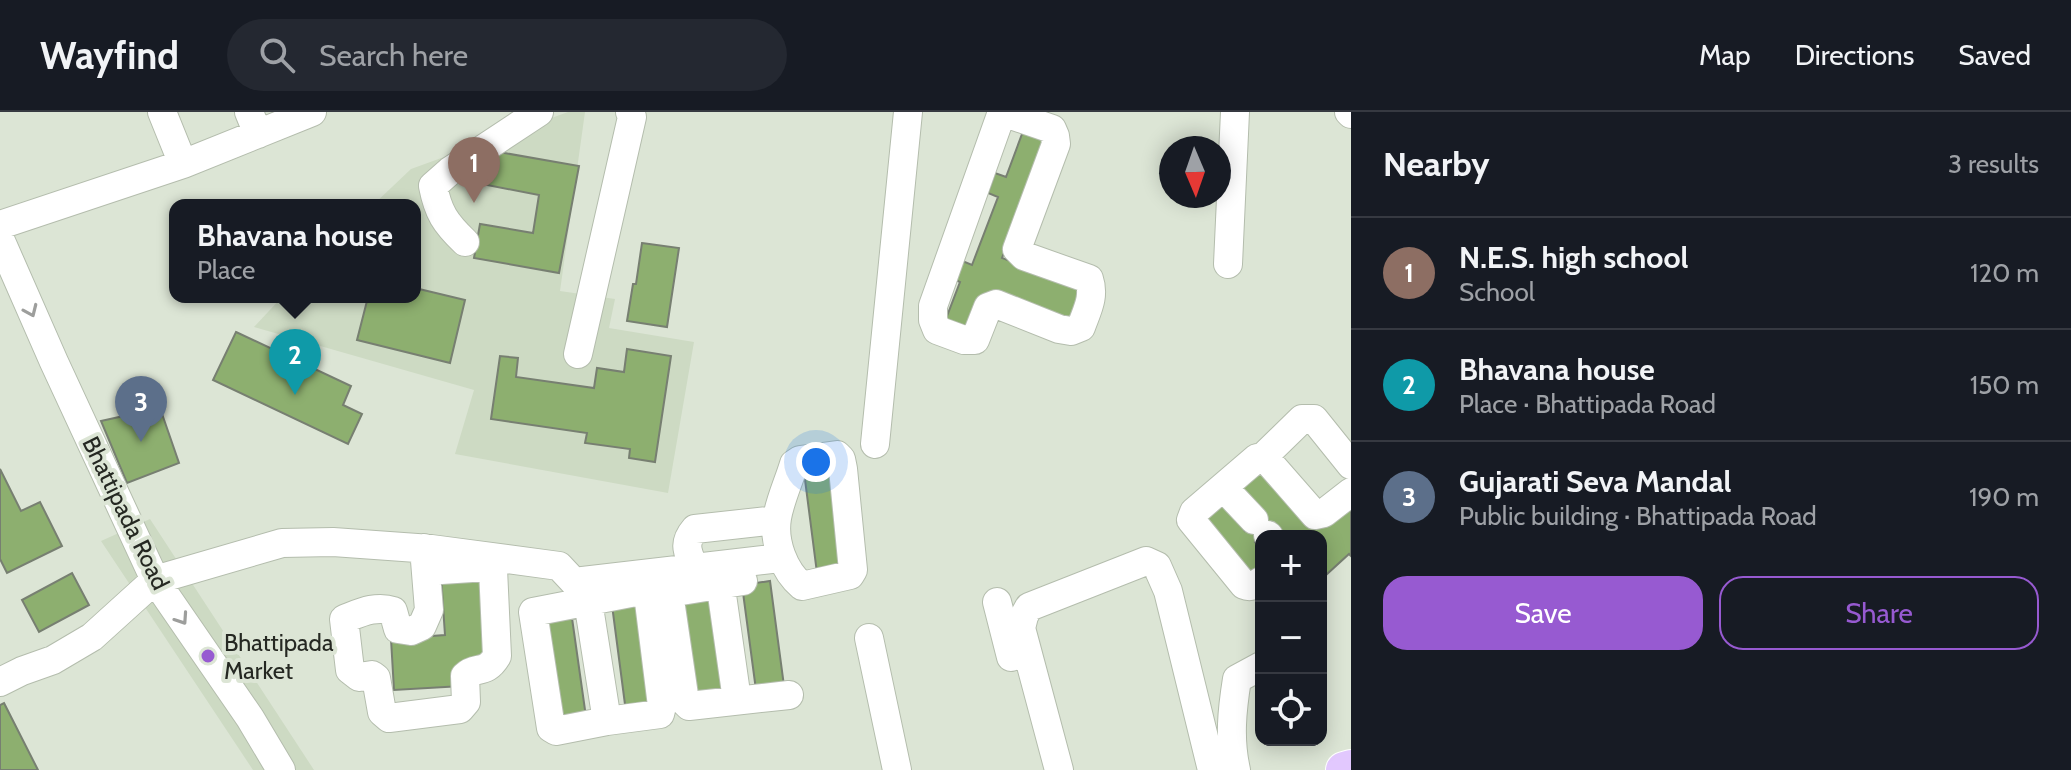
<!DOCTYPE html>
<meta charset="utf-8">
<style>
:root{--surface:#171b24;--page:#242831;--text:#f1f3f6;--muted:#9ea1a6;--line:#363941;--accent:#975ad1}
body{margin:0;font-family:Cabin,sans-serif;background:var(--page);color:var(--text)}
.controls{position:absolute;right:24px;bottom:24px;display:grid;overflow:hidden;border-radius:16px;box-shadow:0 4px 20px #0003}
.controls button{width:72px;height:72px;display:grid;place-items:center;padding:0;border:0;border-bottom:2px solid var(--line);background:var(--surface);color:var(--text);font:40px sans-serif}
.compass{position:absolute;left:1159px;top:24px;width:72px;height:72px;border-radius:50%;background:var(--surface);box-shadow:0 4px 20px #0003;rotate:178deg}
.you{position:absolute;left:816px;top:350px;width:28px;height:28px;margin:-20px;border:6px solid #fff;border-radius:50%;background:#1a73e8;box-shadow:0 0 0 12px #1a73e833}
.badge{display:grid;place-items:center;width:52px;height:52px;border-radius:50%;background:var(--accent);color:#fff;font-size:26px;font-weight:700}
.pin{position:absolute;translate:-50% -66px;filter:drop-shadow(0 2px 4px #0008)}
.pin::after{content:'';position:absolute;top:42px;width:28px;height:24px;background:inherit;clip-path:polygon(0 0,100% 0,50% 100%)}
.popup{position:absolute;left:169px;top:87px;width:252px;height:104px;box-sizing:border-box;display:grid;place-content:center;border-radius:16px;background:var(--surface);filter:drop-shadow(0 2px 6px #0005);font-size:26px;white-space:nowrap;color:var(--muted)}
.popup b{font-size:30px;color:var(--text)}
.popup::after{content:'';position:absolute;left:50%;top:100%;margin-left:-16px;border:16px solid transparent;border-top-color:var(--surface)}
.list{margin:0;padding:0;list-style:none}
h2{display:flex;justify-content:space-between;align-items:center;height:104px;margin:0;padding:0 32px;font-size:34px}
h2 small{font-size:26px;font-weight:400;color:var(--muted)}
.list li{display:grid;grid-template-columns:52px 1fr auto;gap:24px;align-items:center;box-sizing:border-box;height:112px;padding:0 32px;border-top:2px solid var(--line)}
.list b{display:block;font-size:30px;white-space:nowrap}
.list p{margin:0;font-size:26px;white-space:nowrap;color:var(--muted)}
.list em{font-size:26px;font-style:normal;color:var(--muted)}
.actions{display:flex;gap:16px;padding:24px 32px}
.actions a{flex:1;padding:18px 0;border:2px solid var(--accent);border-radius:24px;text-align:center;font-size:28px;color:var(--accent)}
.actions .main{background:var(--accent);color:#fff}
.icon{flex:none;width:44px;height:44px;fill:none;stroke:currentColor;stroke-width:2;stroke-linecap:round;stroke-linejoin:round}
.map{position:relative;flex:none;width:1351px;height:658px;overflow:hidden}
header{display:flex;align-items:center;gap:48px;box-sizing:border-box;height:112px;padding:0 40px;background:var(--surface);border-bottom:2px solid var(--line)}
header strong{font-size:38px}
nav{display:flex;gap:44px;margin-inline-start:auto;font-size:28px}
.search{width:560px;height:72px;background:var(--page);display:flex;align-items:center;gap:20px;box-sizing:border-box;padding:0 28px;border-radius:44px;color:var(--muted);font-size:30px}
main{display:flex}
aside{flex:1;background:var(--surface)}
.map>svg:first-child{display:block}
.built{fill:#cddac3}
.building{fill:#8daf6f;stroke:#777f71;stroke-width:2}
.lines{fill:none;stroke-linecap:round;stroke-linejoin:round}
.minor-casing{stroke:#b4bdad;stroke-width:30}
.major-casing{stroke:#fff;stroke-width:38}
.minor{stroke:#fff;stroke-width:28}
.major{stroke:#e2c8fe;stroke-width:36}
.oneway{stroke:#9d9e9c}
.poi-dot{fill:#975ad1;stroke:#dce5d5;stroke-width:3}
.labels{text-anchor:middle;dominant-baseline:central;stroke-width:8;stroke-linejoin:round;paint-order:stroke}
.street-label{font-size:24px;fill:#252822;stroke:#dce5d5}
.poi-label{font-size:24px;fill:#252822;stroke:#dce5d5;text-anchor:start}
</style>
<header>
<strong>Wayfind</strong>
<div class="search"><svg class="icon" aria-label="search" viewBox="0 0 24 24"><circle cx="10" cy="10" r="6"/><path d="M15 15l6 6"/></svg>Search here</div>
<nav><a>Map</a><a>Directions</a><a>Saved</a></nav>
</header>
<main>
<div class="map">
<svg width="1351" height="658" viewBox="0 0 1351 658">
<rect width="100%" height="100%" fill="#dce5d5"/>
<path class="built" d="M 568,0 L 585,0 L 560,179 L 615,187 L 609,216 L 694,230 L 668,381 L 455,342 L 474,278 L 254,215 L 282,185 L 415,185 L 415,93 L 373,93 L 411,57 Z
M 150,407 L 314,658 L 253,658 L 101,429 Z"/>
<path class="building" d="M 1025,14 L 1049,23 L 1002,146 L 1087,178 L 1073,213 L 987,181 L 971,223 L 944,212 L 960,170 L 953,167 L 960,148 L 972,153 L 998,85 L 988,81 L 995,61 L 1006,65 Z
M 493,39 L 579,54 L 559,161 L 474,146 L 480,112 L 533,121 L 539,83 L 487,73 Z
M 642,131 L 679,136 L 667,215 L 627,209 L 633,172 L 636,172 Z
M 415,176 L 465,188 L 450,251 L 357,228 L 368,185 L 415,185 Z
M 236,220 L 351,274 L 343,293 L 362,302 L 348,332 L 213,268 Z
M 627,237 L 671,244 L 655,350 L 629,346 L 630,337 L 585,331 L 587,321 L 491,307 L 500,244 L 518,246 L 516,265 L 594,276 L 597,256 L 624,260 Z
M 160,296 L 179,351 L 127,371 L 101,309 Z
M 833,348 L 847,457 L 817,461 L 803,352 Z
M 1260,349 L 1319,416 L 1351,388 L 1351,444 L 1349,442 L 1326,463 L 1321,457 L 1321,424 L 1261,425 L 1255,430 L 1261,436 L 1261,461 L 1250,471 L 1193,407 L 1217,386 L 1245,419 L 1263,403 L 1235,371 Z
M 0,357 L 21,399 L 40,390 L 62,434 L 7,461 L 0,447 Z
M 72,461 L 89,493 L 39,520 L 22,488 Z
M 481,462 L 486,549 L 462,574 L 394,578 L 391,527 L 445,523 L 441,464 Z
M 770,469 L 784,574 L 756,578 L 742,473 Z
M 710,477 L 726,584 L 697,589 L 680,481 Z
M 641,489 L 655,596 L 626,600 L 612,493 Z
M 571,499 L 586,605 L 558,609 L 542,503 Z
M 4,591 L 38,658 L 0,658 L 0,593 Z"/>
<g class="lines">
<g class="minor-casing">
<path id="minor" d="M 162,0 L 183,52
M 249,0 L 258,22
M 1002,0 L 1052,17 L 1055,24 L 1056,32 L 1017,137 L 1024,144 L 1089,167 C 1095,185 1087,198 1081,215 L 1071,219 L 1059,217 L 996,192 L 988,195 L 975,228 L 964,228 L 937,218 L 933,208 L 933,194 Z
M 1349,0 L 1351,2
M 0,113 L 183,52 L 312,0
M 0,127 L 54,250 L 155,468 L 250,606 L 281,658
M 465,130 C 445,111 438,100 433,74 L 450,59 L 539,0
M 1228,152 L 1235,0
M 578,242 L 632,5 L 630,0
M 875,332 L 908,0
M 837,343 L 841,347 L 843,357 L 853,458 L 850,463 L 802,474 C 784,459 773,430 777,406 C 780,388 789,369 794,352 L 800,348 Z
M 1263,345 L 1302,307 L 1314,307 L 1351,353
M 1223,375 L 1254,408
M 1268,423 L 1269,424
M 424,436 L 429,498 L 422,514 L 411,519 L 398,517 L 393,499 C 376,493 360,501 344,507 L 350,558 L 359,565 L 372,563 L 376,566 L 382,600 L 389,606 L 460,597 L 466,590 L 465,564 C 476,553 485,564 497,544 L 493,457 L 487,455 L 426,459
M 718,455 L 737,588
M 694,456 C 688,440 682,432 695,417 L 776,408
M 743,469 L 669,481 L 685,590 L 689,594 L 789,583
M 1261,469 C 1255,473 1251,476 1244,473 L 1191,408 L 1194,400 L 1257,346 L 1263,345 L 1266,347 L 1315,403 L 1324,401 L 1351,380
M 577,475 L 588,489 L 607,609
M 641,479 L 648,482 L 662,594 L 660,602 L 607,609 L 556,619 L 551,616 L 533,500 Z
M 997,490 L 1011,545
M 869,526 L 897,658
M 0,570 L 22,559 L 53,548 L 92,525 L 155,468 L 282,431 L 333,430 L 431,437 L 559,454 L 574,470 L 780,446
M 1059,658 L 1021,516 L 1024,504 L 1029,495 L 1146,449 L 1157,454 L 1168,479 L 1212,658
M 1236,658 C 1229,627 1232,598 1237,567 L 1261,554"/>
</g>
<g class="major-casing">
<path id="major" d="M 1344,658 L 1351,656"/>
</g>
<use href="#minor" class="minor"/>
<use href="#major" class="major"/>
</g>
<defs><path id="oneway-chevron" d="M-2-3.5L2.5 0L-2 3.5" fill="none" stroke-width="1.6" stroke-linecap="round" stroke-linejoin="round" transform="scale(2)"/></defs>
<g class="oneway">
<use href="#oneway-chevron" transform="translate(31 199) rotate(66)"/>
<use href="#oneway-chevron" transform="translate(182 507) rotate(56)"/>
</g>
<circle class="poi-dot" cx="208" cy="544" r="8"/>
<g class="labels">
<g class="street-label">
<text transform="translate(126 401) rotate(64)">Bhattipada Road</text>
</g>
<g class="poi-label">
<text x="224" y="530">Bhattipada<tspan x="224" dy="28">Market</tspan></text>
</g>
</g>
</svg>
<div class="controls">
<button>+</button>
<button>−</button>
<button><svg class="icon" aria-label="locate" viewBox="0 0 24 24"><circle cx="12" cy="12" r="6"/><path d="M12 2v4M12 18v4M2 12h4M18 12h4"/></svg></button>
</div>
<svg class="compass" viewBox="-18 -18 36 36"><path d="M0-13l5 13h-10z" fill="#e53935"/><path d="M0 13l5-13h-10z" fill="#9ea1a6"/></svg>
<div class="you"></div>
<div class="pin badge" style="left:474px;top:91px;background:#8d6e63">1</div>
<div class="pin badge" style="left:295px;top:283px;background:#0f9aa8">2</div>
<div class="popup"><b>Bhavana house</b>Place</div>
<div class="pin badge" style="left:141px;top:330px;background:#5c6f8a">3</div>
</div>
<aside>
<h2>Nearby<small>3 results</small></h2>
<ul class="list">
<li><span class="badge" style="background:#8d6e63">1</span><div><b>N.E.S. high school</b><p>School</p></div><em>120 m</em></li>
<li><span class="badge" style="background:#0f9aa8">2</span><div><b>Bhavana house</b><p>Place · Bhattipada Road</p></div><em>150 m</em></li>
<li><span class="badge" style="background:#5c6f8a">3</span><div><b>Gujarati Seva Mandal</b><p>Public building · Bhattipada Road</p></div><em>190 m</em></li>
</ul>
<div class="actions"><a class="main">Save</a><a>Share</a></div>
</aside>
</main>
